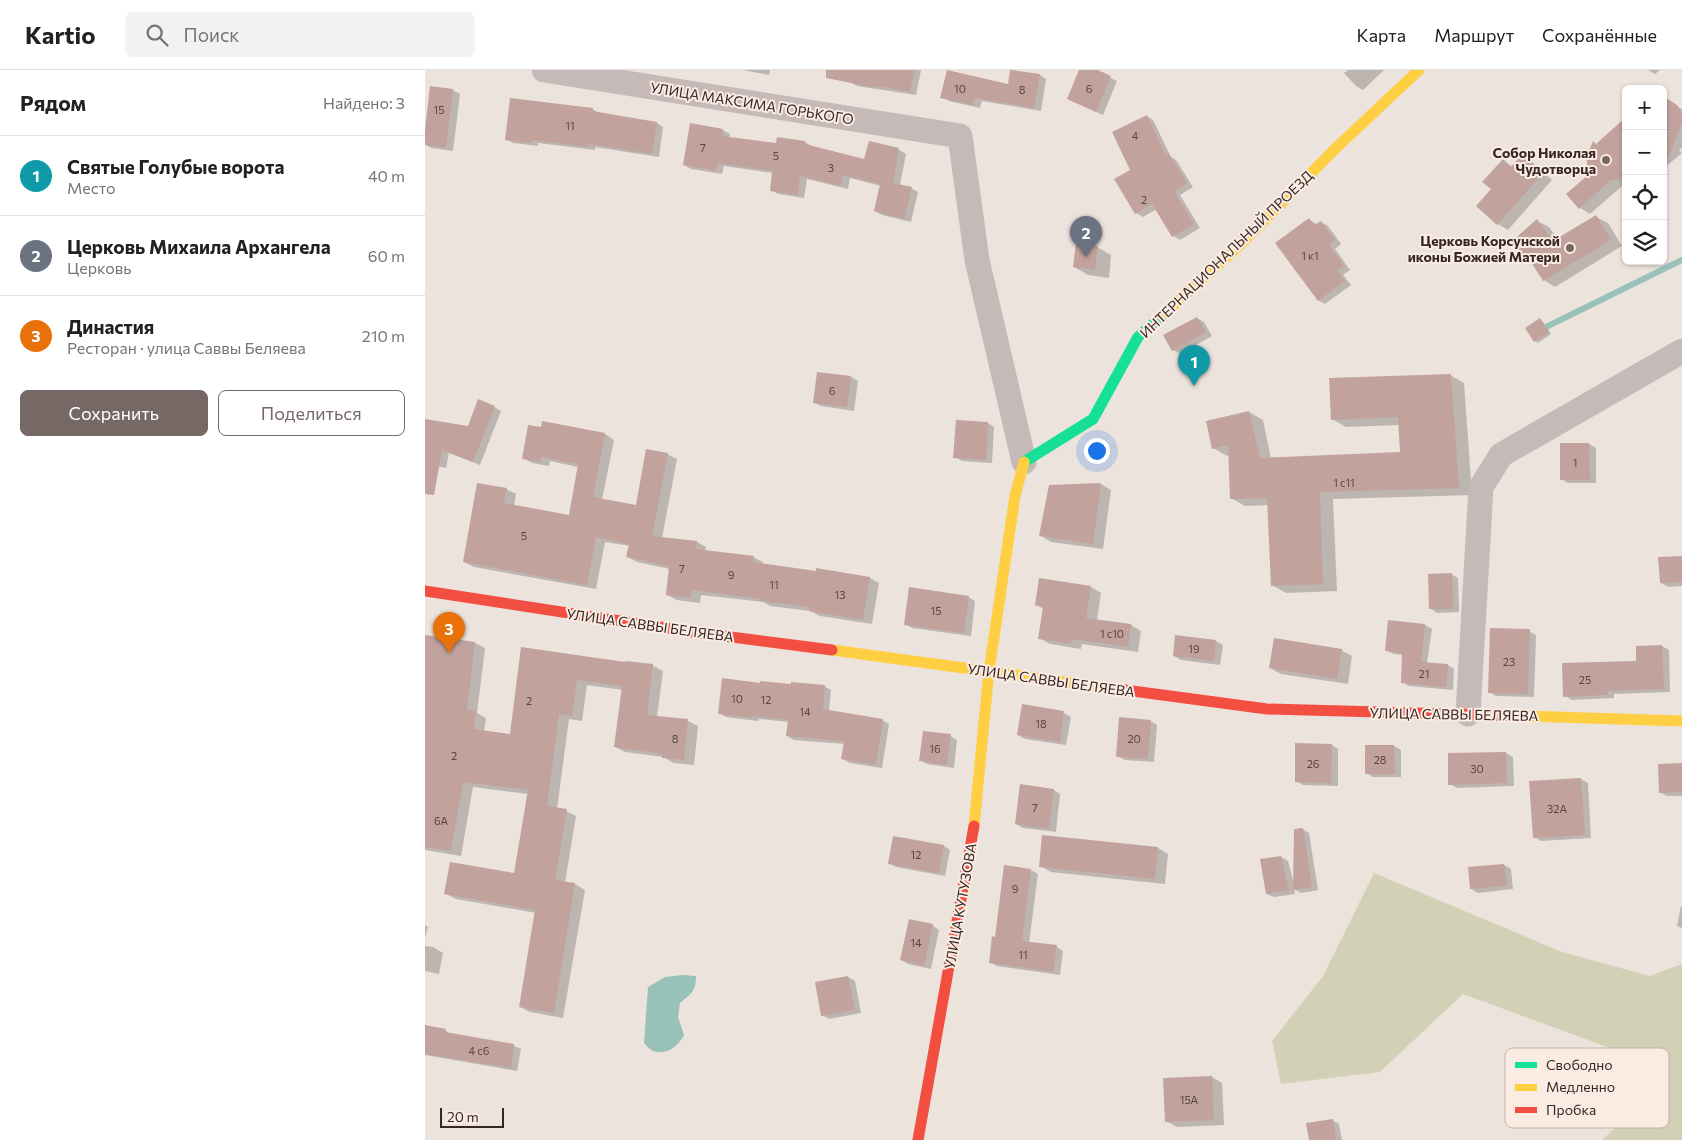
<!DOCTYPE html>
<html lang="ru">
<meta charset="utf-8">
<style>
:root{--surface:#fff;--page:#f2f2f2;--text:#202124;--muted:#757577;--line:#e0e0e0;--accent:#766965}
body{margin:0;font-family:Commissioner,sans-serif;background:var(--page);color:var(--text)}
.controls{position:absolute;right:15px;top:15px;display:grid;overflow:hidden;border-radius:8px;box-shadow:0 1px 4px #0004}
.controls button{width:45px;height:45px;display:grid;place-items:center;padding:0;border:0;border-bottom:1px solid var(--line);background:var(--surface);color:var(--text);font:25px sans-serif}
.scale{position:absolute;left:15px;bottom:12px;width:64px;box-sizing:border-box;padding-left:5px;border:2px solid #362725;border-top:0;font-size:14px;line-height:18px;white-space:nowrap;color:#362725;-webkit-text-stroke:4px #fbece3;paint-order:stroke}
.you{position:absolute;left:671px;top:380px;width:18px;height:18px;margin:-12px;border:4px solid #fff;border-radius:50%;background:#1a73e8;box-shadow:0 0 0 8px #1a73e833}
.badge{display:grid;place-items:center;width:32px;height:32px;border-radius:50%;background:var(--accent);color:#fff;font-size:16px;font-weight:700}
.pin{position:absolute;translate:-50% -41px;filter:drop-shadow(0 1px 2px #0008)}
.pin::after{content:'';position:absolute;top:26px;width:18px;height:15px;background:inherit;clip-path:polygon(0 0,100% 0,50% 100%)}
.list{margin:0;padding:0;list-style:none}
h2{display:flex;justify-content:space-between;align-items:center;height:65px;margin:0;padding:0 20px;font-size:21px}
h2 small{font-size:16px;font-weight:400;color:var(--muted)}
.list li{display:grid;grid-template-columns:32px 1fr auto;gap:15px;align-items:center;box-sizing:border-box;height:80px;padding:0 20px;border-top:1px solid var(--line)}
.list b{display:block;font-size:19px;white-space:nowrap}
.list p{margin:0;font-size:16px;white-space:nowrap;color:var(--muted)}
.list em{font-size:16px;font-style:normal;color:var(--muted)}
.actions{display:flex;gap:10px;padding:15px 20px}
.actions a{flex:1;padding:11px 0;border:1px solid var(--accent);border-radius:8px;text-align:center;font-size:18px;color:var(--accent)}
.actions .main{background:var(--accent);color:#fff}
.icon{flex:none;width:28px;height:28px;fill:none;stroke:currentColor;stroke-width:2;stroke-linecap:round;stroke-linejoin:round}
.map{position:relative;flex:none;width:1257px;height:1070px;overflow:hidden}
header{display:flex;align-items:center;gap:30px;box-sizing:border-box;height:70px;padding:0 25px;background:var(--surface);border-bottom:1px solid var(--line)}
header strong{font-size:24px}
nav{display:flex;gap:28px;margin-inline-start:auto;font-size:18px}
.search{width:350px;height:45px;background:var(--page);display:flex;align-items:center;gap:12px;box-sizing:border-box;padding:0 18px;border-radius:8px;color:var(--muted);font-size:19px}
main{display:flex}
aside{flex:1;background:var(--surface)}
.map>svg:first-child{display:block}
.green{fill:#d2d1b6}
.water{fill:#98c1b9}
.shadow{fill:#0003}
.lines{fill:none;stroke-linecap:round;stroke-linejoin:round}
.stream{stroke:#98c1b9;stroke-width:6}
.building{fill:#c2a29d}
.street{stroke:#c5bab7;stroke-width:25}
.fast{stroke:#16e098;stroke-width:11}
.slow{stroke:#ffcf43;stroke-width:11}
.jam{stroke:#f24e42;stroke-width:11}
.poi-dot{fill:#766965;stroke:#fbece3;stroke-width:2}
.labels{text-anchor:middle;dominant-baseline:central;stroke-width:4;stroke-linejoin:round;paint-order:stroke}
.number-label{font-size:11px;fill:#594643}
.street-label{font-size:14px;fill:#362725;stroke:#fbece3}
.poi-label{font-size:14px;font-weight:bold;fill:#362725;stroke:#fbece3;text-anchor:end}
.key{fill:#fbece3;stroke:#c0b1aa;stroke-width:1}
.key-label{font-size:14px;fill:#362725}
</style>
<header>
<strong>Kartio</strong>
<div class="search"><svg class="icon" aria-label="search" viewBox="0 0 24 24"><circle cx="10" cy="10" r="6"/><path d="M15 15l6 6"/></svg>Поиск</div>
<nav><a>Карта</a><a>Маршрут</a><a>Сохранённые</a></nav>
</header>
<main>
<aside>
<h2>Рядом<small>Найдено: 3</small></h2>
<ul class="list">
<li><span class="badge" style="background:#0f9aa8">1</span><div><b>Святые Голубые ворота</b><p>Место</p></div><em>40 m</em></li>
<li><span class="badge" style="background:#6b7280">2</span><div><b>Церковь Михаила Архангела</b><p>Церковь</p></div><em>60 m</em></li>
<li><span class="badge" style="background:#e8710a">3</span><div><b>Династия</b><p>Ресторан · улица Саввы Беляева</p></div><em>210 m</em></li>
</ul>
<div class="actions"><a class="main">Сохранить</a><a>Поделиться</a></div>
</aside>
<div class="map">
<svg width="1257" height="1070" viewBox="0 0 1257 1070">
<rect width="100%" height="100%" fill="#ede3dd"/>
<path class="green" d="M 949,803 L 1137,882 L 1225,906 L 1257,894 L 1257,1070 L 1177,1070 L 1242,1008 L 1182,977 L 1038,924 L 955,1002 L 856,1014 L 847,971 L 898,906 Z"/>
<path class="water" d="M 258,905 L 271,906 C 271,921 266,924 255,933 L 253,947 L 259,965 C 254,975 242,986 228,981 C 225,980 221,975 219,973 L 223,917 L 240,907 Z"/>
<path class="shadow" d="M 318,0 L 345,0 L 344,5 Z
M 428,0 L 496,0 L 491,25 L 432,16 L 425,12 Z
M 587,0 L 615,5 L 621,9 L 616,41 L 557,31 L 555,38 L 524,31 L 517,27 L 584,16 Z
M 656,0 L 670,0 L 692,11 L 678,45 L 643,29 Z
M 923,0 L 959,0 L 938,20 L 931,16 L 919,3 Z
M 1223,0 L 1235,0 L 1230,4 Z
M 28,20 L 35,24 L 28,81 L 6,78 L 0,74 L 0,70 Z
M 1238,32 L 1247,34 L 1257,39 L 1257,78 L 1254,80 L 1257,83 L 1238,99 Z
M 167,39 L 174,43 L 232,53 L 238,57 L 234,87 L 170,77 L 170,80 L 113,73 L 113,76 L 88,73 L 81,69 Z
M 722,46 L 728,50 L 746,87 L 751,90 L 768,117 L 755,125 L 775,158 L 755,170 L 748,166 L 732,139 L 718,147 L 711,143 L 707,100 Z
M 1201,48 L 1201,116 L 1197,116 L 1165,144 L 1155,138 L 1166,104 L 1172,75 Z
M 298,60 L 305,64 L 304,68 L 352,74 L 380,72 L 386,76 L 440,90 L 445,72 L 474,80 L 481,84 L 475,115 L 486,118 L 493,122 L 486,152 L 457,145 L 450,141 L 456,116 L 425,108 L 423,119 L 382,109 L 379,128 L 353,124 L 346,120 L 348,103 L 299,96 L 297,104 L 266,99 L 259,95 Z
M 1097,86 L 1107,92 L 1127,110 L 1083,160 L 1073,154 L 1053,136 L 1068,119 L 1078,91 L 1088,97 Z
M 1171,147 L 1183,153 L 1197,176 L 1130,217 L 1119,210 L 1107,191 L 1098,186 L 1088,172 L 1112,151 L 1124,157 L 1133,170 Z
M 884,149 L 892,155 L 896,152 L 903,156 L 916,174 L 910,179 L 925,200 L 918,205 L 926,215 L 900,234 L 893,230 Z
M 672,177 L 686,185 L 684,208 L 663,205 L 649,197 Z
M 772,248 L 779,252 L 787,266 L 755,284 L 748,280 Z
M 1115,250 L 1118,252 L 1126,264 L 1113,273 L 1110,271 Z
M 1025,305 L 1039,313 L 1047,425 L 908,429 L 912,521 L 861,523 L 847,515 L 844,435 L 820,436 L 806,428 L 804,385 L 802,386 L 788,378 L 824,342 L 838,350 L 846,389 L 976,384 L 975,355 L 921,357 L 907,349 Z
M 426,307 L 433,311 L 429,341 L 396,336 L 390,333 Z
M 69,337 L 76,341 L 55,395 L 24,383 L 21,398 L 0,394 L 0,350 L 43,358 Z
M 563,353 L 569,357 L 567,393 L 537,391 L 530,387 Z
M 180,364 L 189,370 L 177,430 L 212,437 L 242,384 L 252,389 L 237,468 L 272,472 L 281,477 L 280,482 L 328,487 L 338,492 L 337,495 L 445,508 L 454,513 L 447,554 L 395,546 L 385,541 L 345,536 L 339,532 L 276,525 L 275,533 L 252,530 L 242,525 L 245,499 L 212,492 L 203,487 L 205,476 L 180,472 L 171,519 L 49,497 L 39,492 L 81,419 L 91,424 L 89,436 L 145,446 L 153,397 L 125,391 L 124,396 L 107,393 L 98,388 Z
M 1136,374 L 1164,374 L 1171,378 L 1171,413 L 1143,413 L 1136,409 Z
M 676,414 L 686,420 L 678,479 L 626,472 L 616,466 Z
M 1257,487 L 1257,516 L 1243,517 L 1236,513 Z
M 1026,504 L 1033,508 L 1034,542 L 1012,543 L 1006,539 Z
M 615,509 L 666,517 L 676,523 L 672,550 L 706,555 L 716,561 L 713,582 L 657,574 L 656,579 L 625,574 L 614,568 L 619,539 L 611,535 Z
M 543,527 L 550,531 L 546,566 L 487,558 L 480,554 Z
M 1000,555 L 1007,559 L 1002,593 L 1023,595 L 1029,599 L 1028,620 L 984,616 L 977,612 L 978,585 L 969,584 L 962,581 Z
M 1104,561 L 1111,565 L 1109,627 L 1071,626 L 1064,622 Z
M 0,566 L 50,573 L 60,578 L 52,643 L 61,648 L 59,662 L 86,666 L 97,579 L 228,596 L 238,601 L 232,647 L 263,651 L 273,656 L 269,695 L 248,693 L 239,687 L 200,682 L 190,677 L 198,620 L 162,615 L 157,651 L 144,649 L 132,739 L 141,741 L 151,746 L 140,813 L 150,814 L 160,820 L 138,948 L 105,942 L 95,937 L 111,843 L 31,829 L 21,824 L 90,804 L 104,724 L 48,717 L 36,786 L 0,780 Z
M 791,571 L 798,575 L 795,595 L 756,590 L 749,586 Z
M 1237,576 L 1244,580 L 1245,622 L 1189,624 L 1189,628 L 1147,630 L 1140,626 L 1213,592 Z
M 916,580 L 927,586 L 923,614 L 856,604 L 845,598 Z
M 336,614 L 399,616 L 406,620 L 404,641 L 457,650 L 464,654 L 457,698 L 425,693 L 418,689 L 420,674 L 369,670 L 362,666 L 364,652 L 334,649 L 333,651 L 301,647 L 294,643 Z
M 598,636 L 639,643 L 646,647 L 641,675 L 600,669 L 593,665 Z
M 725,651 L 732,655 L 729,692 L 700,690 L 693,686 Z
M 525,666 L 532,670 L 529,698 L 502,694 L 495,690 Z
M 907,675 L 913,679 L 913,716 L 878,715 L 871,711 Z
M 969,676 L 976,680 L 976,707 L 948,707 L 941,703 Z
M 1081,683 L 1088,687 L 1089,716 L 1032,718 L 1025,714 Z
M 1257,695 L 1257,726 L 1242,726 L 1235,722 Z
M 1156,709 L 1163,713 L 1166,768 L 1116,771 L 1109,767 Z
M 629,720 L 635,724 L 631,762 L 598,758 L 591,754 Z
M 877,759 L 884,763 L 893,820 L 876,823 L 869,819 L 870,824 L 849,827 L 842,824 L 856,787 L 863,791 L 869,814 Z
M 519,776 L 525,780 L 520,806 L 471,797 L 464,793 Z
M 733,778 L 743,784 L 740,814 L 626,802 L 615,796 Z
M 1079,795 L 1086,799 L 1088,819 L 1053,823 L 1046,819 Z
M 606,800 L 613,804 L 604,873 L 632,877 L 638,881 L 635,905 L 572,896 L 565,892 L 571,868 Z
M 1256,836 L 1257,836 L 1257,858 L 1252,856 Z
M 0,855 L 3,857 L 0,868 Z
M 508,856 L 514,860 L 506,899 L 483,894 L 476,890 Z
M 0,876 L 8,877 L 18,883 L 14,904 L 0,901 Z
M 423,907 L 430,911 L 436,943 L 404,949 L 397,945 Z
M 0,957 L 20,960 L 27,965 L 89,976 L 96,979 L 92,1001 L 0,985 Z
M 787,1007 L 797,1013 L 799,1055 L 752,1057 L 741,1051 Z
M 907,1050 L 914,1054 L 917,1070 L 885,1070 Z"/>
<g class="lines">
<path class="stream" d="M 1115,260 L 1257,190"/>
</g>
<path class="building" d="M 401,0 L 489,0 L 485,22 L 452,16 L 452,18 L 401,8 Z
M 522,0 L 583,14 L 585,0 L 615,4 L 609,38 L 550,28 L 548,35 L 515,28 Z
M 654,0 L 673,0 L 686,6 L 671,42 L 642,29 Z
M 5,16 L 28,19 L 21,78 L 0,75 L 0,59 Z
M 1238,26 L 1252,35 L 1256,41 L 1257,52 L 1240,96 L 1238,96 Z
M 85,28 L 168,38 L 167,41 L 232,52 L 227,84 L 164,74 L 163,77 L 107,70 L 106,73 L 80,70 Z
M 722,45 L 741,86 L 744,84 L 762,113 L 749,121 L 769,154 L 747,167 L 727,134 L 710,144 L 689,109 L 705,100 L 687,62 Z
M 1201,47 L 1201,106 L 1194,110 L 1186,110 L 1154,139 L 1141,124 L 1164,104 L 1162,95 L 1162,86 L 1168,71 L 1171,74 Z
M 265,53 L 298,59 L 297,66 L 351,73 L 352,67 L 380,71 L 380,74 L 439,89 L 444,71 L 474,78 L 468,113 L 487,117 L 479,149 L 449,141 L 455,114 L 418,105 L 416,116 L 375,106 L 373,125 L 345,121 L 347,101 L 292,93 L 291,101 L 258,95 Z
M 1096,85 L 1118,103 L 1072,155 L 1051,136 L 1066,119 L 1057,112 L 1078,89 L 1086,97 Z
M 1171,145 L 1186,170 L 1118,211 L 1101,184 L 1097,187 L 1086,172 L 1112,149 L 1128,171 Z
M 884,148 L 889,155 L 896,151 L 910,170 L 904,175 L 919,196 L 912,200 L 920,211 L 893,231 L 850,173 Z
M 651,173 L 673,176 L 670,200 L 648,197 Z
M 772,247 L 781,262 L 747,281 L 738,265 Z
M 1115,248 L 1124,262 L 1109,272 L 1100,258 Z
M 392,302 L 426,306 L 422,337 L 388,333 Z
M 1026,304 L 1034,418 L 895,422 L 898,514 L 846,516 L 842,428 L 805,429 L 803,375 L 787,379 L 781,351 L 824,341 L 835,388 L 975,382 L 973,347 L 906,350 L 904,308 Z
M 53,329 L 70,336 L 48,392 L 17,380 L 9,425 L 0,424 L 0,349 L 43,356 Z
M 531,350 L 563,352 L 561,390 L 528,388 Z
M 117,351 L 180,363 L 168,427 L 211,435 L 221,379 L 243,383 L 227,466 L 272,471 L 271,479 L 329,486 L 328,492 L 391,501 L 391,498 L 445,507 L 438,550 L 384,541 L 385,537 L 334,531 L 335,529 L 267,520 L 266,528 L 241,525 L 244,496 L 201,487 L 204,474 L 171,467 L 162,515 L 38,492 L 52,413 L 82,418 L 79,433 L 144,445 L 153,394 L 116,387 L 115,392 L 97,389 L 103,355 L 116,357 Z
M 1135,373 L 1164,373 L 1165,410 L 1135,410 Z
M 676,413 L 668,474 L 614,466 L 624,415 Z
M 1257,486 L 1257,512 L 1235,513 L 1233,487 Z
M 1027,503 L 1028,539 L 1004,539 L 1003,504 Z
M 614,508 L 666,516 L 661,548 L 706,554 L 703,577 L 647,569 L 646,574 L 613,569 L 618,537 L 610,535 Z
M 484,517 L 544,526 L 539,563 L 479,555 Z
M 963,550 L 1000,554 L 996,592 L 1023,594 L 1021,617 L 976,613 L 977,583 L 960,581 Z
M 1065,558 L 1105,559 L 1103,624 L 1063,623 Z
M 0,565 L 50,572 L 42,640 L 51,641 L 49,659 L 85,664 L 96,577 L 200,592 L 200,591 L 228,594 L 222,645 L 263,649 L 259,690 L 237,688 L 237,684 L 189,677 L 197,616 L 152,610 L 147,646 L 134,644 L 122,736 L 142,739 L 130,810 L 150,813 L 129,943 L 94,937 L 110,840 L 19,824 L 25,792 L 89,803 L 103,720 L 38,712 L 26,781 L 0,777 Z
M 750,565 L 791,570 L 789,591 L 748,586 Z
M 849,568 L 917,579 L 912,609 L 844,598 Z
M 1237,575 L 1239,619 L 1182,621 L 1183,625 L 1138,627 L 1137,593 L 1211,591 L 1211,576 Z
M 297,608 L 335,613 L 335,611 L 366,614 L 366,612 L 400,615 L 398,639 L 458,649 L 451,695 L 416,689 L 419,671 L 361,666 L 363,650 L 327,646 L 327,648 L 293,644 Z
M 597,634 L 639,641 L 635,672 L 592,665 Z
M 694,647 L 726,650 L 723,689 L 691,687 Z
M 498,661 L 526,664 L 522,695 L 494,691 Z
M 870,673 L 907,674 L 906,713 L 870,712 Z
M 940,675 L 969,675 L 970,704 L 940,704 Z
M 1081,682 L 1082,713 L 1023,715 L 1023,683 Z
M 1257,693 L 1257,722 L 1234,723 L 1233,694 Z
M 1156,708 L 1160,765 L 1108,768 L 1104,711 Z
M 595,714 L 629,719 L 624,759 L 590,754 Z
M 878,758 L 887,817 L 868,820 L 869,759 Z
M 617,765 L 733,777 L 730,809 L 614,797 Z
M 468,766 L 519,775 L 514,803 L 463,794 Z
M 856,786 L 864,820 L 841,824 L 835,789 Z
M 1079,794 L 1082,816 L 1045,819 L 1043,797 Z
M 579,795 L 606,799 L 597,871 L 632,875 L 628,902 L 564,893 L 567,866 L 570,867 Z
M 484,849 L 508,854 L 499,896 L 475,890 Z
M 423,906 L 430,940 L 396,946 L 390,912 Z
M 0,955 L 21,959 L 20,962 L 89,974 L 86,998 L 0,984 Z
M 787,1006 L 789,1050 L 740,1052 L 738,1008 Z
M 908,1049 L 911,1070 L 884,1070 L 881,1053 Z"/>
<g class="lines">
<path class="street" d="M 119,0 L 535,66 L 552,190 L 599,392
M 1043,644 L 1056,417 L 1076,385 L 1257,281"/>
<path class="fast" d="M 599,392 L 668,349 L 713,267 L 740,243"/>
<path class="slow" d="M 740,243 L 817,173 L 911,78 L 994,0
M 407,580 L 700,620
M 1099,646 L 1257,651
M 549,756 L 564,601 L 590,426 L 599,392"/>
<path class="jam" d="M 0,521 L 268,562 L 407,580
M 700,620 L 842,639 L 1099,646
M 493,1070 L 549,756"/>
</g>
<g class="poi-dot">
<circle cx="1181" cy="90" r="5"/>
<circle cx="1145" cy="178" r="5"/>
</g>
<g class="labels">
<g class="number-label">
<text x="535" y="18">10</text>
<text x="664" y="18">6</text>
<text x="597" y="19">8</text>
<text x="14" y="39">15</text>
<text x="145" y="55">11</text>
<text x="710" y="65">4</text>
<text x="278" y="77">7</text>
<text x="351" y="85">5</text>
<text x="406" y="97">3</text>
<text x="719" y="129">2</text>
<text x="885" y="185">1 к1</text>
<text x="407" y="320">6</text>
<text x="1150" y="392">1</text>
<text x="919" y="412">1 с11</text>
<text x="99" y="465">5</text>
<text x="257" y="498">7</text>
<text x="306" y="504">9</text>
<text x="349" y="514">11</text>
<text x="415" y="524">13</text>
<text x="511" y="540">15</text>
<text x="687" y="563">1 с10</text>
<text x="769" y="578">19</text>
<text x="1084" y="591">23</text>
<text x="999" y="603">21</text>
<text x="1160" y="609">25</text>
<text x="312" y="628">10</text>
<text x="341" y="629">12</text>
<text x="104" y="630">2</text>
<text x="380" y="641">14</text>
<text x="616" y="653">18</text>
<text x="250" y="668">8</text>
<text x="709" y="668">20</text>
<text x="510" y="678">16</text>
<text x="29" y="685">2</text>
<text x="955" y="689">28</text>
<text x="888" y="693">26</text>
<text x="1052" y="698">30</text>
<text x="610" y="737">7</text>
<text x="1132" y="738">32А</text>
<text x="16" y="750">6А</text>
<text x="491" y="784">12</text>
<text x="590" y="818">9</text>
<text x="491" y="872">14</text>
<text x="598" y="884">11</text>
<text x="54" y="980">4 с6</text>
<text x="764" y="1029">15А</text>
</g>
<g class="street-label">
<text transform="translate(327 33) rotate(9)">УЛИЦА МАКСИМА ГОРЬКОГО</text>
<text transform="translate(801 184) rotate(-44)">ИНТЕРНАЦИОНАЛЬНЫЙ ПРОЕЗД</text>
<text transform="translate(225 555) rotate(8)">УЛИЦА САВВЫ БЕЛЯЕВА</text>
<text transform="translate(626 610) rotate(8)">УЛИЦА САВВЫ БЕЛЯЕВА</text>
<text transform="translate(1029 644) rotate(1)">УЛИЦА САВВЫ БЕЛЯЕВА</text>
<text transform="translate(535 836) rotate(-80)">УЛИЦА КУТУЗОВА</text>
</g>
<g class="poi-label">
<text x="1171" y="82">Собор Николая<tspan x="1171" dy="16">Чудотворца</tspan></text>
<text x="1135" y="170">Церковь Корсунской<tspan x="1135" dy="16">иконы Божией Матери</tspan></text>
</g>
</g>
<rect x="1080" y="978" width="164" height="80" rx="8" class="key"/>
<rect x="1090" y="992" width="22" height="6" fill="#16e098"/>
<rect x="1090" y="1014" width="22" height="7" fill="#ffcf43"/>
<rect x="1090" y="1037" width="22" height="6" fill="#f24e42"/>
<g class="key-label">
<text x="1121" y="1000">Свободно</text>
<text x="1121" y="1022">Медленно</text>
<text x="1121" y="1045">Пробка</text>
</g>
</svg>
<div class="controls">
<button>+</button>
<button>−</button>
<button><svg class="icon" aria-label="locate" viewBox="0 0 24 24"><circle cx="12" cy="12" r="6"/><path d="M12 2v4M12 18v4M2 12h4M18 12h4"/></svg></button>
<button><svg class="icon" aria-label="layers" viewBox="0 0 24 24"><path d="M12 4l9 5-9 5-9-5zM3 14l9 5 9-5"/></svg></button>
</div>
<div class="scale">20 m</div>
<div class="you"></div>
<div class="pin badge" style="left:769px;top:316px;background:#0f9aa8">1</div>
<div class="pin badge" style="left:661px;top:187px;background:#6b7280">2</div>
<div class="pin badge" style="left:24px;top:583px;background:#e8710a">3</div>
</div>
</main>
